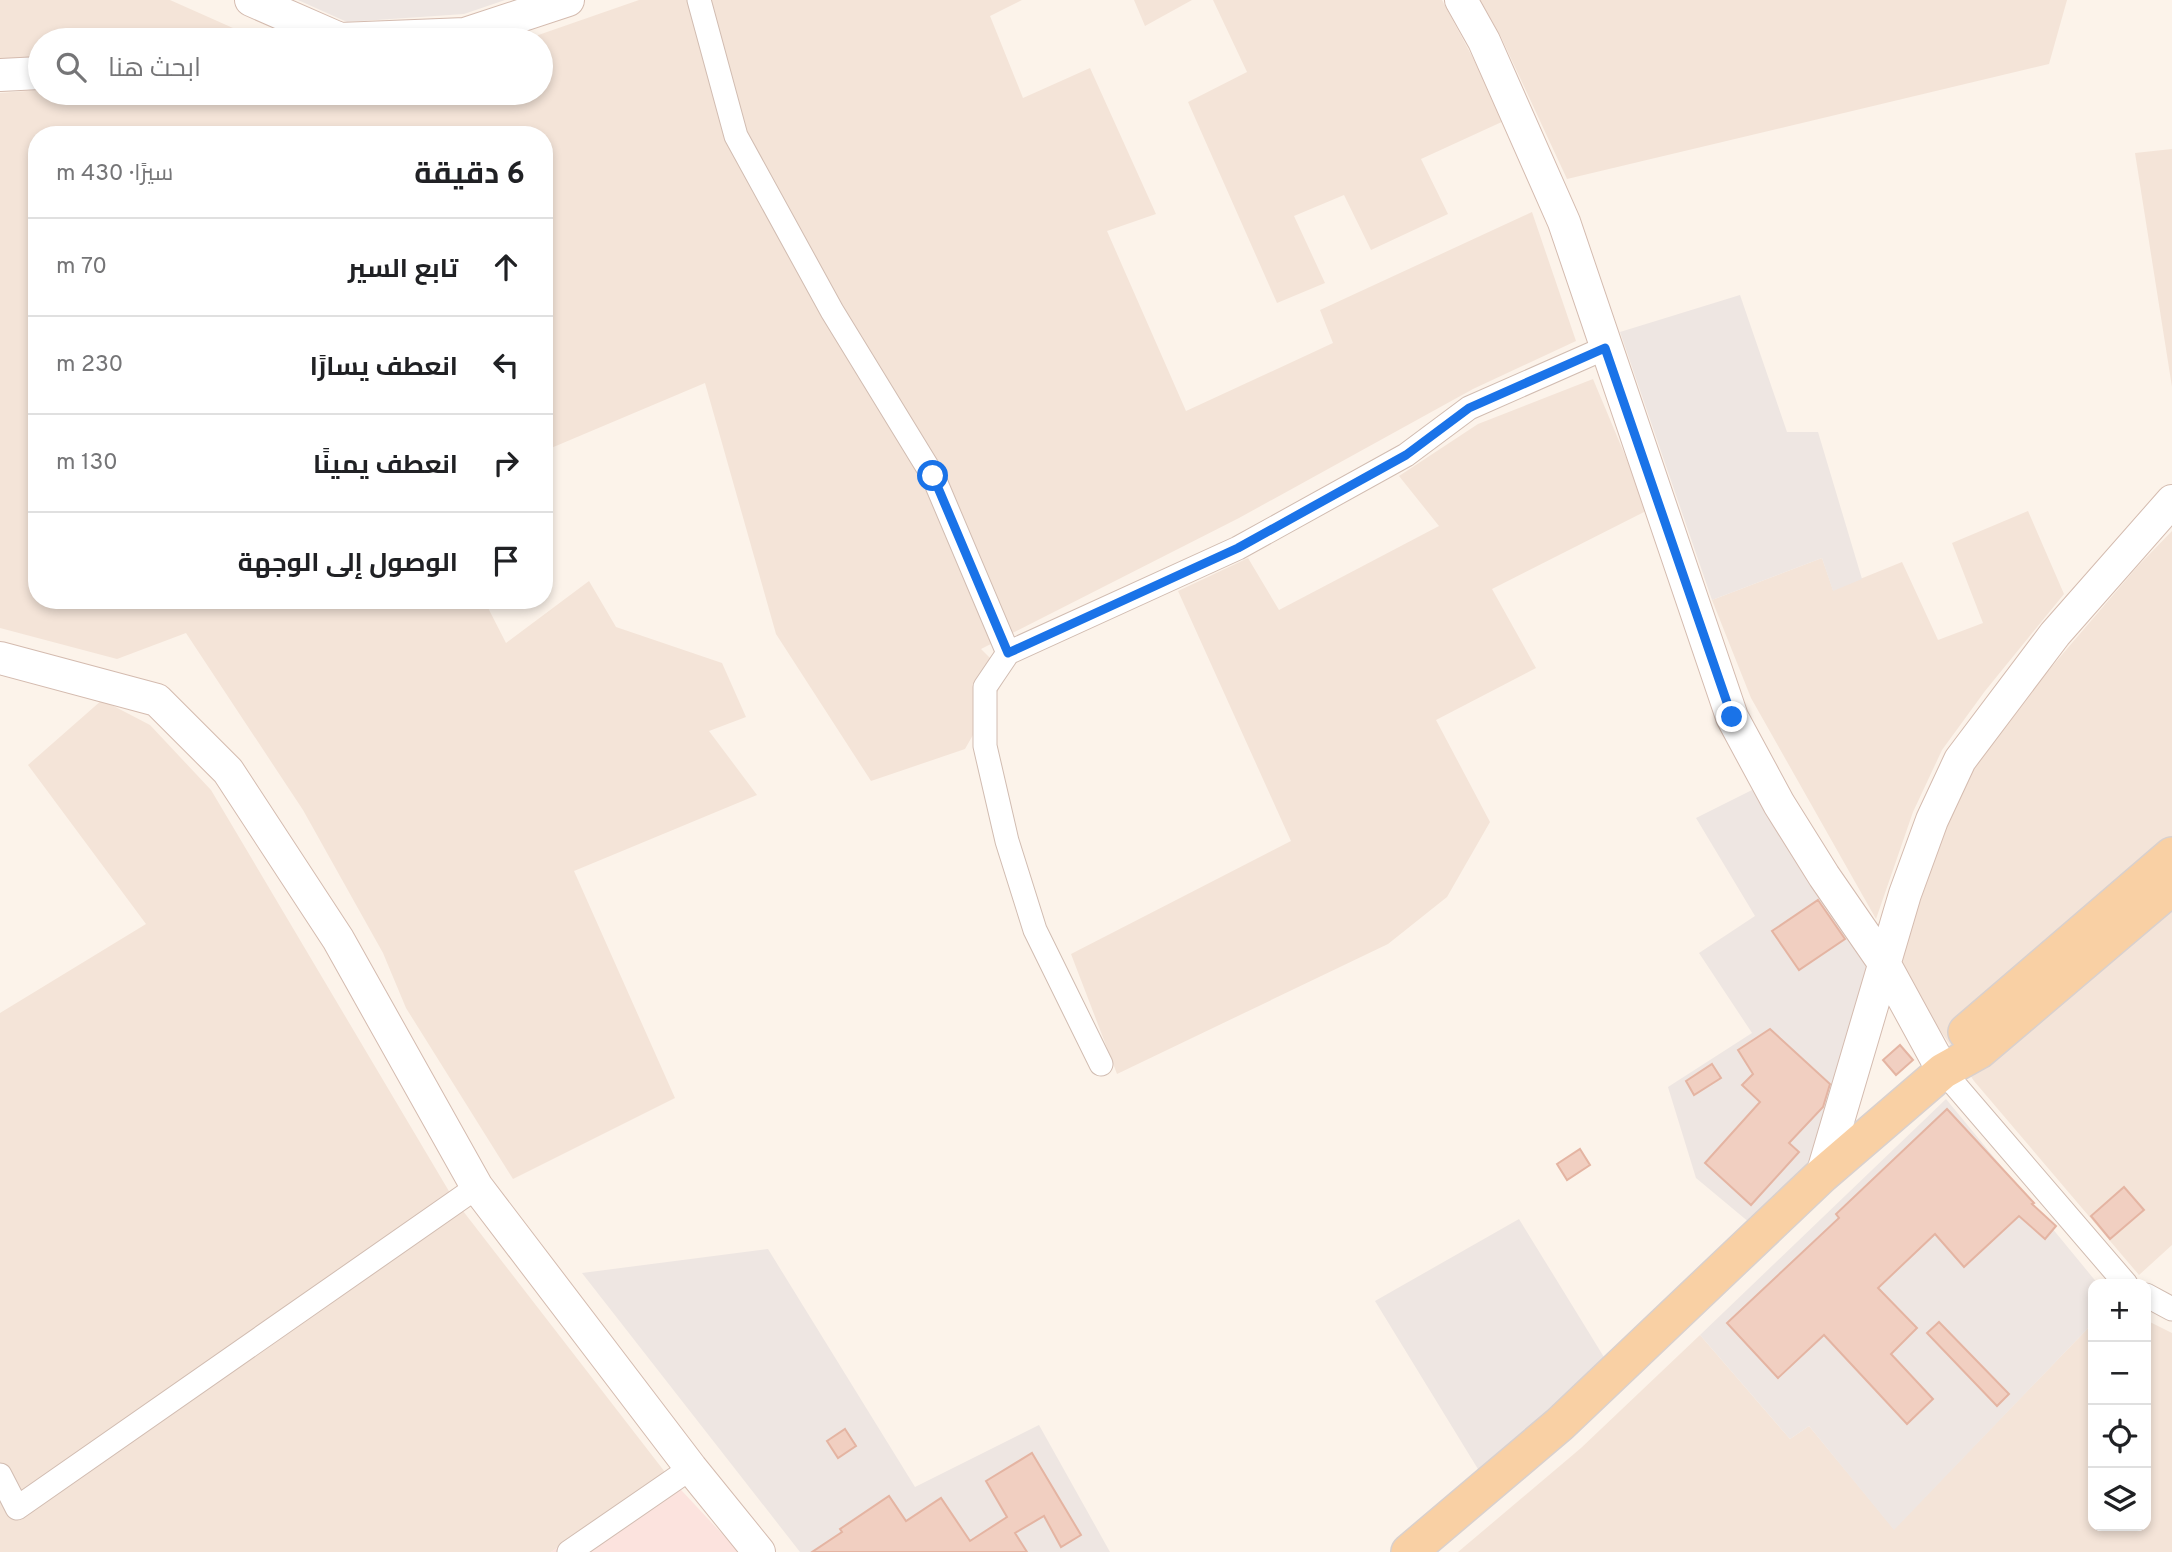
<!DOCTYPE html>
<html lang="ar">
<meta charset="utf-8">
<style>
:root{--surface:#fff;--page:#f2f2f2;--text:#202124;--muted:#757577;--line:#e0e0e0}
body{margin:0;font-family:Overpass,Cairo,sans-serif;background:var(--page);color:var(--text);direction:rtl}
.controls{position:absolute;right:21px;bottom:21px;display:grid;overflow:hidden;border-radius:14px;box-shadow:0 4px 10px #0003}
.controls button{width:63px;height:63px;display:grid;place-items:center;padding:0;border:0;border-bottom:2px solid var(--line);background:var(--surface);color:var(--text);font:35px sans-serif}
.stop{position:absolute;width:21px;height:21px;margin:-16px;border:5px solid #1a73e8;border-radius:50%;background:#fff}
.stop.end{background:#1a73e8;border-color:#fff;box-shadow:0 2px 7px #0008}
.list{margin:0;padding:0;list-style:none}
h2{display:flex;justify-content:space-between;align-items:center;height:91px;margin:0;padding:0 28px;font-size:30px}
h2 small{font-size:23px;font-weight:400;color:var(--muted)}
.list li{display:grid;grid-template-columns:46px 1fr auto;gap:21px;align-items:center;box-sizing:border-box;height:98px;padding:0 28px;border-top:2px solid var(--line)}
.list b{display:block;font-size:26px;white-space:nowrap}
.list em{font-size:23px;font-style:normal;color:var(--muted)}
.icon{flex:none;width:38px;height:38px;fill:none;stroke:currentColor;stroke-width:2;stroke-linecap:round;stroke-linejoin:round}
.map{position:relative;flex:none;width:2172px;height:1552px;overflow:hidden;direction:ltr}
.search{position:absolute;background:var(--surface);box-shadow:0 4px 10px #0003;left:28px;top:28px;width:525px;height:77px;display:flex;align-items:center;gap:18px;box-sizing:border-box;padding:0 24px;border-radius:38px;color:var(--muted);font-size:26px}
.panel{position:absolute;background:var(--surface);box-shadow:0 4px 10px #0003;left:28px;top:126px;width:525px;height:483px;border-radius:28px;direction:rtl}
.map>svg:first-child{display:block}
.residential{fill:#f4e4d8}
.commercial{fill:#fce3de}
.industrial{fill:#eee6e2}
.building{fill:#f1cfc1;stroke:#e4b4a2;stroke-width:2}
.lines{fill:none;stroke-linecap:round;stroke-linejoin:round}
.street-casing{stroke:#d1bcb1;stroke-width:25}
.secondary-casing{stroke:#d4bbaf;stroke-width:34}
.primary-casing{stroke:#d9d0cd;stroke-width:38}
.street{stroke:#fff;stroke-width:23}
.secondary{stroke:#fff;stroke-width:32}
.primary{stroke:#f9d0a4;stroke-width:35}
.route{stroke:#1a73e8;stroke-width:9}
</style>
<div class="map">
<svg width="2172" height="1552" viewBox="0 0 2172 1552">
<rect width="100%" height="100%" fill="#fcf3ea"/>
<path class="residential" d="M 0,0 L 170,0 L 260,40 L 40,40 L 40,58 L 0,60 Z
M 639,0 L 1022,0 L 990,16 L 1023,98 L 1090,68 L 1156,214 L 1107,231 L 1186,411 L 1333,343 L 1320,310 L 1532,212 L 1576,341 L 1473,389 L 1239,518 L 981,649 L 1007,675 L 965,749 L 871,781 L 776,634 L 705,383 L 544,451 L 544,135 L 37,135 L 37,600 L 484,600 L 506,643 L 589,581 L 616,627 L 722,663 L 746,717 L 709,731 L 757,795 L 574,871 L 675,1098 L 513,1179 L 406,1008 L 383,953 L 303,810 L 186,633 L 117,659 L 0,628 L 0,93 L 40,90 L 40,93 L 541,93 L 541,40 L 524,40 Z
M 1134,0 L 1192,0 L 1145,26 Z
M 1213,0 L 1442,0 L 1506,120 L 1421,159 L 1448,214 L 1371,250 L 1344,195 L 1294,216 L 1325,283 L 1277,303 L 1188,102 L 1247,72 Z
M 1480,0 L 2067,0 L 2049,64 L 1567,179 L 1501,37 Z
M 2172,149 L 2172,387 L 2135,153 Z
M 1593,379 L 1648,510 L 1492,589 L 1536,668 L 1436,720 L 1490,822 L 1447,897 L 1388,944 L 1117,1074 L 1071,954 L 1291,841 L 1178,591 L 1248,558 L 1279,610 L 1439,526 L 1399,476 L 1478,424 Z
M 2028,511 L 2064,594 L 1985,691 L 1942,750 L 1913,812 L 1876,919 L 1751,698 L 1712,600 L 1822,558 L 1833,590 L 1902,562 L 1938,640 L 1983,623 L 1952,543 Z
M 2172,531 L 2172,1245 L 2139,1275 L 1974,1081 L 1936,1024 L 1900,961 L 1946,825 L 1973,768 L 2013,712 L 2137,567 Z
M 102,700 L 150,725 L 211,790 L 453,1198 L 668,1476 L 551,1552 L 0,1552 L 0,1013 L 146,924 L 28,765 Z
M 2146,1320 L 2172,1333 L 2172,1552 L 1458,1552 L 1581,1448 L 1700,1335 L 1790,1439 L 1809,1426 L 1894,1529 L 2093,1323 L 2093,1526 L 2146,1526 Z"/>
<path class="commercial" d="M 668,1476 L 739,1552 L 551,1552 Z"/>
<path class="industrial" d="M 298,0 L 505,0 L 464,14 L 347,22 Z
M 1740,295 L 1787,432 L 1818,432 L 1862,579 L 1833,591 L 1822,558 L 1712,600 L 1620,332 Z
M 1758,787 L 1872,968 L 1808,1170 L 1750,1223 L 1696,1178 L 1668,1087 L 1752,1033 L 1699,953 L 1755,916 L 1696,818 Z
M 1946,1099 L 2098,1284 L 2093,1284 L 2093,1323 L 1894,1530 L 1809,1426 L 1790,1439 L 1700,1335 Z
M 1519,1219 L 1607,1362 L 1481,1474 L 1375,1301 Z
M 768,1249 L 915,1487 L 1039,1425 L 1110,1552 L 800,1552 L 582,1273 Z"/>
<path class="building" d="M 1818,900 L 1845,939 L 1799,970 L 1772,931 Z
M 1770,1029 L 1830,1084 L 1823,1107 L 1789,1143 L 1799,1152 L 1751,1205 L 1705,1163 L 1760,1102 L 1742,1085 L 1753,1074 L 1738,1050 Z
M 1900,1045 L 1913,1060 L 1896,1075 L 1883,1060 Z
M 1712,1064 L 1721,1078 L 1694,1095 L 1686,1081 Z
M 1947,1109 L 2034,1203 L 2032,1204 L 2056,1226 L 2045,1239 L 2019,1216 L 1964,1267 L 1935,1234 L 1878,1288 L 1917,1328 L 1891,1354 L 1933,1399 L 1907,1424 L 1824,1335 L 1778,1378 L 1727,1323 L 1839,1218 L 1836,1214 Z
M 1580,1149 L 1590,1165 L 1567,1180 L 1557,1164 Z
M 2124,1187 L 2144,1210 L 2110,1239 L 2091,1216 Z
M 1939,1322 L 2009,1394 L 1997,1406 L 1927,1333 Z
M 845,1429 L 856,1446 L 838,1458 L 827,1441 Z
M 1032,1453 L 1081,1535 L 1061,1547 L 1044,1516 L 1015,1533 L 1027,1552 L 812,1552 L 842,1532 L 840,1529 L 889,1496 L 906,1521 L 941,1498 L 970,1541 L 1007,1517 L 986,1481 Z"/>
<g class="lines">
<g class="street-casing">
<path id="street" d="M 699,0 L 736,136 L 832,311 L 933,476 L 1008,653 L 1238,548 L 1406,455 L 1469,408 L 1605,348
M 1008,653 L 985,687 L 985,746 L 1007,841 L 1035,930 L 1101,1064
M 1943,1071 L 2126,1284
M 2146,1295 L 2172,1309
M 0,1475 L 17,1508 L 477,1187
M 569,1552 L 691,1468"/>
</g>
<g class="secondary-casing">
<path id="secondary" d="M 251,0 L 340,39 L 465,34 L 568,0
M 1461,0 L 1484,41 L 1564,222 L 1732,717 L 1779,804 L 1824,876 L 1884,963 L 1943,1071
M 0,75 L 40,73
M 0,658 L 157,700 L 228,771 L 338,939 L 477,1187 L 691,1468 L 759,1552
M 1822,1175 L 1905,894 L 1932,820 L 1960,760 L 2055,634 L 2172,501"/>
</g>
<g class="primary-casing">
<path id="primary" d="M 1966,1032 L 2172,855
M 1409,1552 L 1560,1424 L 1822,1175 L 1943,1071 L 1979,1051 L 2172,887"/>
</g>
<use href="#street" class="street"/>
<use href="#secondary" class="secondary"/>
<use href="#primary" class="primary"/>
</g>
<g class="lines">
<path class="route" d="M 933,476 L 1008,653 L 1238,548 L 1406,455 L 1469,408 L 1605,348 L 1732,717"/>
</g>
</svg>
<div class="controls">
<button>+</button>
<button>−</button>
<button><svg class="icon" aria-label="locate" viewBox="0 0 24 24"><circle cx="12" cy="12" r="6"/><path d="M12 2v4M12 18v4M2 12h4M18 12h4"/></svg></button>
<button><svg class="icon" aria-label="layers" viewBox="0 0 24 24"><path d="M12 4l9 5-9 5-9-5zM3 14l9 5 9-5"/></svg></button>
</div>
<div class="stop" style="left:933px;top:476px"></div>
<div class="stop end" style="left:1732px;top:717px"></div>
<div class="search"><svg class="icon" aria-label="search" viewBox="0 0 24 24"><circle cx="10" cy="10" r="6"/><path d="M15 15l6 6"/></svg>ابحث هنا</div>
<section class="panel">
<h2>6 دقيقة<small>سيرًا · 430 m</small></h2>
<ul class="list">
<li><svg class="icon" aria-label="ahead" viewBox="0 0 24 24"><path d="M12 20V5M6 11l6-6 6 6"/></svg><div><b>تابع السير</b></div><em>70 m</em></li>
<li><svg class="icon" aria-label="left" viewBox="0 0 24 24"><path d="M17 20v-9H6M10 6l-5 5 5 5"/></svg><div><b>انعطف يسارًا</b></div><em>230 m</em></li>
<li><svg class="icon" aria-label="right" viewBox="0 0 24 24"><path d="M7 20v-9h11M14 6l5 5-5 5"/></svg><div><b>انعطف يمينًا</b></div><em>130 m</em></li>
<li><svg class="icon" aria-label="arrive" viewBox="0 0 24 24"><path d="M6 21V4h12l-3 4 3 4H6"/></svg><div><b>الوصول إلى الوجهة</b></div></li>
</ul>
</section>
</div>
